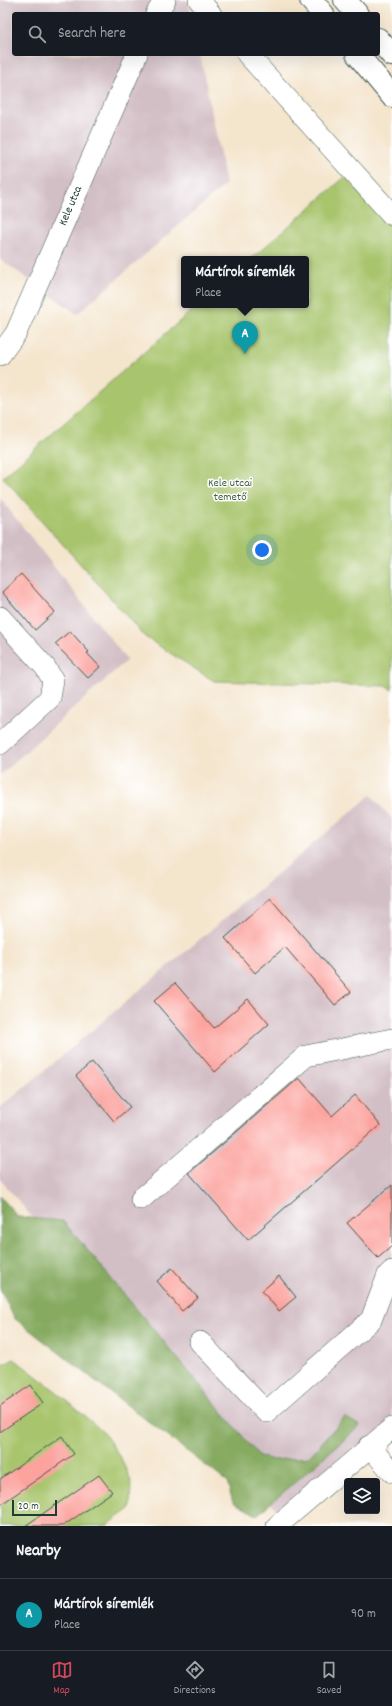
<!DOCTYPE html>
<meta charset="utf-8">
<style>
:root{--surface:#171b24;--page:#242831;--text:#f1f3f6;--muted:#9ea1a6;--line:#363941;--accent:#d1495b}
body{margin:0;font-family:Dekko,sans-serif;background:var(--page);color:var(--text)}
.controls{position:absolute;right:12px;bottom:12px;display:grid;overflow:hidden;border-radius:4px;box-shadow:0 4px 16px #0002}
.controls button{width:36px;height:36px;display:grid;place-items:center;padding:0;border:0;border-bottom:1px solid var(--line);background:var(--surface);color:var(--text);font:20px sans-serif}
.scale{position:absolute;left:12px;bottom:10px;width:45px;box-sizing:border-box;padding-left:4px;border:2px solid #1f3d34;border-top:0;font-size:11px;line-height:14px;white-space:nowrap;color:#1f3d34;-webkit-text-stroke:3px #fff;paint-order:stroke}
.you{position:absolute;left:262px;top:550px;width:14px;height:14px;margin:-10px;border:3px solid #fff;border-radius:50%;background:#1a73e8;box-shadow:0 0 0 6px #1a73e833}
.badge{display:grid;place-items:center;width:26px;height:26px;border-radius:50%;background:var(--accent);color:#fff;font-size:13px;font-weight:700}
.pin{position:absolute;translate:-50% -33px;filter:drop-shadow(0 1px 2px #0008)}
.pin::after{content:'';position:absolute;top:21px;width:14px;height:12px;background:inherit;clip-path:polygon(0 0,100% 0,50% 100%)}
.popup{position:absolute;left:181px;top:256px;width:128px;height:52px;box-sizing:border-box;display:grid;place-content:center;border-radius:4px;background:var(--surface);filter:drop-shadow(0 1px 3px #0005);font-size:13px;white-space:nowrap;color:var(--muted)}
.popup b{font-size:15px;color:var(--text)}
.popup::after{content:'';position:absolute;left:50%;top:100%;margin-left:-8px;border:8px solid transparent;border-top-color:var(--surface)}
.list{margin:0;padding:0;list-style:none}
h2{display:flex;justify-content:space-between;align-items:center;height:52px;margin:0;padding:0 16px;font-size:17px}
h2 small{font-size:13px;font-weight:400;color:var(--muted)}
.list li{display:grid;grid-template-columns:26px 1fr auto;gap:12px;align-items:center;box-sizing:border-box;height:72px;padding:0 16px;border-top:1px solid var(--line)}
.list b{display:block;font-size:15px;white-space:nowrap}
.list p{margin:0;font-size:13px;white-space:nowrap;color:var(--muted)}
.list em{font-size:13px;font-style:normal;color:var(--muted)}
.icon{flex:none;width:22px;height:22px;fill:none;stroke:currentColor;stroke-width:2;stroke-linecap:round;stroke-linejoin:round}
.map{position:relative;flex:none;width:392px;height:1526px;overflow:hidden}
.search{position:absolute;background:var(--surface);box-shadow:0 4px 16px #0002;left:12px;right:12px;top:12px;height:44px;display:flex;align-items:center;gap:10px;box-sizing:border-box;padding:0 14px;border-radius:4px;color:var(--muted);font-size:15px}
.sheet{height:124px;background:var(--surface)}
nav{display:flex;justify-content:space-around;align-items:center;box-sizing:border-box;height:56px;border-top:1px solid var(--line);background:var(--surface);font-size:11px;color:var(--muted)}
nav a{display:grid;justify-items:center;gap:2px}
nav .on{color:var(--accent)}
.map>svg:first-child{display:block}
.industrial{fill:#d2bec5}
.green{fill:#a8c56d;stroke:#648150}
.forest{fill:#86aa60;stroke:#52744a}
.building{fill:#fca39e}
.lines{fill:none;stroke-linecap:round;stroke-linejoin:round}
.minor-casing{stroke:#3f564b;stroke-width:22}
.highway-casing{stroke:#3f564b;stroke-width:24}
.minor{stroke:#fff;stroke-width:21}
.highway{stroke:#fff;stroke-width:22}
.labels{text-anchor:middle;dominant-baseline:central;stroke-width:3;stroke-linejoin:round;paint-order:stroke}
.street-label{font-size:12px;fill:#1f3d34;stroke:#fff}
.park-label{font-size:12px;fill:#415f42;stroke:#fff}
</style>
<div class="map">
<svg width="392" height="1526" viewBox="0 0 392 1526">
<rect width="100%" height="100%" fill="#fff"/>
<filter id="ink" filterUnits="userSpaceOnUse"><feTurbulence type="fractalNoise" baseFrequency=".025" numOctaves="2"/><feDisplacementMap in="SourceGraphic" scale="8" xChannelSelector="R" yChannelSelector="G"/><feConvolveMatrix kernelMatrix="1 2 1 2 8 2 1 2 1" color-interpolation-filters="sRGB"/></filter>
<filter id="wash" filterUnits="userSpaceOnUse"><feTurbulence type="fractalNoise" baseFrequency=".012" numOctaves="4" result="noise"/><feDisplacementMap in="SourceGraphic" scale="16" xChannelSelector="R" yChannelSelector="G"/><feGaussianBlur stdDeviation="0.9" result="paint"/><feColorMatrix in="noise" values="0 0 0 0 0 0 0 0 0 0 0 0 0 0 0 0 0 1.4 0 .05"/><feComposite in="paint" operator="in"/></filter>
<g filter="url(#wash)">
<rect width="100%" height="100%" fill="#f4e5cd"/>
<path class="industrial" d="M 0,0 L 188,0 L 191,14 L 14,14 L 14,54 L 200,54 L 226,184 L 77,314 L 0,259 Z
M 0,498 L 127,660 L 0,775 Z
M 371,795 L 392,819 L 392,1434 L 287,1522 L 0,1179 L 0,1108 Z"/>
<path class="green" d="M 345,177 L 392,227 L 392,690 L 387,686 L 214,681 L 145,637 L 3,477 L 198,305 L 306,305 L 306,259 L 251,259 Z
M 14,1359 L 57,1392 L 104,1433 L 121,1459 L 131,1481 L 130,1509 L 106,1526 L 0,1526 L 0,1367 Z"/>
<path class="forest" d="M 0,1196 L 18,1217 L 63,1221 L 259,1456 L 273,1460 L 309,1457 L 345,1417 L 360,1426 L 257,1515 L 233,1502 L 227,1482 L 14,1318 L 0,1288 Z"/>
<g id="blocks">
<path class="building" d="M 21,574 L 55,612 L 35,630 L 2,592 Z
M 70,631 L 89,652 L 87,653 L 100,667 L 88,678 L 55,644 Z
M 270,898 L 351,992 L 335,1005 L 285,947 L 255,973 L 225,938 Z
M 175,983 L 214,1028 L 248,999 L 269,1024 L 215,1072 L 154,1001 Z
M 92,1062 L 130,1107 L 114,1121 L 76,1076 Z
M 299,1078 L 332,1116 L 355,1095 L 380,1125 L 248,1240 L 189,1173 Z
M 392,1185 L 392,1246 L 378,1258 L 347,1223 Z
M 172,1268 L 198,1298 L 182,1311 L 157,1281 Z
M 279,1276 L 296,1297 L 279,1311 L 262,1291 Z
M 31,1385 L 43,1403 L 0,1432 L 0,1406 Z
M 62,1436 L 74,1454 L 0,1505 L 0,1479 Z
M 99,1475 L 112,1492 L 63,1526 L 25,1526 Z"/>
</g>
</g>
<g filter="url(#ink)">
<use href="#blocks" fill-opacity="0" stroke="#3f564b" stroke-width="1"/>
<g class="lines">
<g class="minor-casing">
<path id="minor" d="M 199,0 L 211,14
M 156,14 L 165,0
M 247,54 L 392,215
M 0,355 L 16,333 L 137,54
M 0,617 L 45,667 L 53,680 L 50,698 L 0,744
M 141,1199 L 306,1056 L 392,1039
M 200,1342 L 266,1412 L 371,1320 L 388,1275 L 392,1271
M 369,1446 L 392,1472
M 277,1526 L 392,1428"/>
</g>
<g class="highway-casing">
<path id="highway" d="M 311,0 L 323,14
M 345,0 L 357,14
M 378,39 L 392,55
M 357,54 L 392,96"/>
</g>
<use href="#minor" class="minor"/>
<use href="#highway" class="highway"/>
</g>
</g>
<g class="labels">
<g class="street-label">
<text transform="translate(71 206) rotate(-67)">Kele utca</text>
</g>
<g class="park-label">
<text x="230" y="483">Kele utcai<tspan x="230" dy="14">temető</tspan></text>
</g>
</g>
</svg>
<div class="controls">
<button><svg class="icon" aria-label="layers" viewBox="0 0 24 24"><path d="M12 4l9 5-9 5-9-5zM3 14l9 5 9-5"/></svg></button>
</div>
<div class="scale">20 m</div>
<div class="you"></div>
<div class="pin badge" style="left:245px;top:354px;background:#0f9aa8">A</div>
<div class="popup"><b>Mártírok síremlék</b>Place</div>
<div class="search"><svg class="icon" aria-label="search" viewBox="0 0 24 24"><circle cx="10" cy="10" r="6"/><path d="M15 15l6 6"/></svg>Search here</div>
</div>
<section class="sheet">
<h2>Nearby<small></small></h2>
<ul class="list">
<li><span class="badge" style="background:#0f9aa8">A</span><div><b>Mártírok síremlék</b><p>Place</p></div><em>90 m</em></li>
</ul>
</section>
<nav>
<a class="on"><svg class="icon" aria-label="map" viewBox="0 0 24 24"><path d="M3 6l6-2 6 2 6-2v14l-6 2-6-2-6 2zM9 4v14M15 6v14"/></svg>Map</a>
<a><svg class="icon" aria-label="directions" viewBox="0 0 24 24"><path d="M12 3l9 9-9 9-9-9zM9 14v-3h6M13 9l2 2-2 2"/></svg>Directions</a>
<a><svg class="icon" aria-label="saved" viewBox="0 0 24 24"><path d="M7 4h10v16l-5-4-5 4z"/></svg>Saved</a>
</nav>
